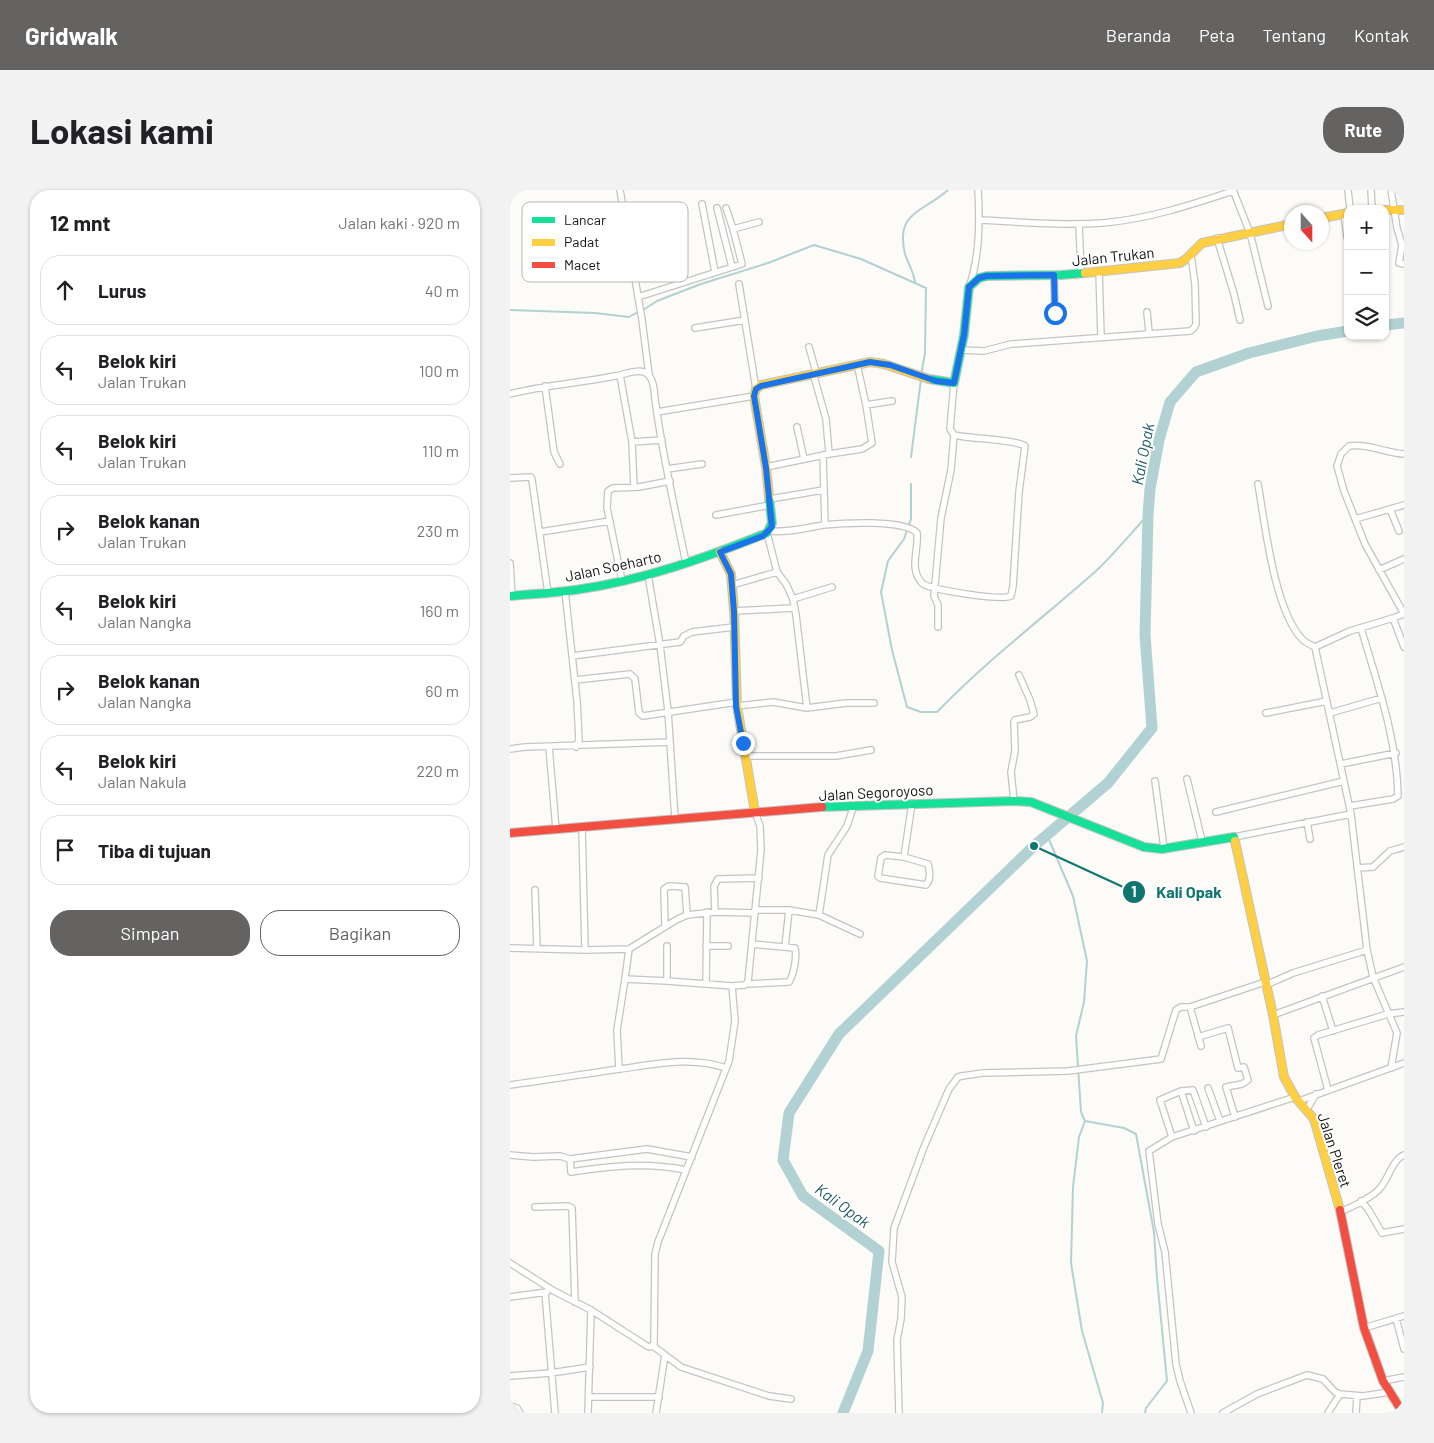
<!DOCTYPE html>
<html lang="id">
<meta charset="utf-8">
<style>
:root{--surface:#fff;--page:#f2f2f2;--text:#202124;--muted:#757577;--line:#e0e0e0;--accent:#646361}
body{margin:0;font-family:Barlow,sans-serif;background:var(--page);color:var(--text)}
.controls{position:absolute;right:15px;top:15px;display:grid;overflow:hidden;border-radius:10px;box-shadow:0 1px 4px #0004}
.controls button{width:45px;height:45px;display:grid;place-items:center;padding:0;border:0;border-bottom:1px solid var(--line);background:var(--surface);color:var(--text);font:25px sans-serif}
.compass{position:absolute;left:774px;top:15px;width:45px;height:45px;border-radius:50%;background:var(--surface);box-shadow:0 1px 4px #0004;rotate:159deg}
.stop{position:absolute;width:15px;height:15px;margin:-11px;border:4px solid #1a73e8;border-radius:50%;background:#fff}
.stop.end{background:#1a73e8;border-color:#fff;box-shadow:0 1px 5px #0008}
.list{margin:0;padding:0;list-style:none}
h2{display:flex;justify-content:space-between;align-items:center;height:65px;margin:0;padding:0 20px;font-size:21px}
h2 small{font-size:16px;font-weight:400;color:var(--muted)}
.list li{display:grid;grid-template-columns:32px 1fr auto;gap:15px;align-items:center;box-sizing:border-box;height:70px;margin:0 10px 10px;padding:0 10px;border:1px solid var(--line);border-radius:20px}
.list b{display:block;font-size:19px;white-space:nowrap}
.list p{margin:0;font-size:16px;white-space:nowrap;color:var(--muted)}
.list em{font-size:16px;font-style:normal;color:var(--muted)}
.actions{display:flex;gap:10px;padding:15px 20px}
.actions a{flex:1;padding:11px 0;border:1px solid var(--accent);border-radius:20px;text-align:center;font-size:18px;color:var(--accent)}
.actions .main{background:var(--accent);color:#fff}
.icon{flex:none;width:28px;height:28px;fill:none;stroke:currentColor;stroke-width:2;stroke-linecap:round;stroke-linejoin:round}
.map{position:relative;flex:none;width:894px;height:1223px;overflow:hidden;border-radius:20px}
header{display:flex;align-items:center;gap:30px;box-sizing:border-box;height:70px;padding:0 25px;background:var(--accent);color:#fff}
header strong{font-size:24px}
nav{display:flex;gap:28px;margin-inline-start:auto;font-size:18px}
.intro{display:flex;align-items:center;justify-content:space-between;box-sizing:border-box;height:120px;padding:0 30px}
h1{margin:0;font-size:35px}
.button{padding:12px 22px;border-radius:20px;background:var(--accent);color:#fff;font-size:18px;font-weight:700}
main{display:flex;gap:30px;padding:0 30px}
aside{flex:1;background:var(--surface);border-radius:20px;box-shadow:0 1px 4px #0004}
.map>svg:first-child{display:block}
.lines{fill:none;stroke-linecap:round;stroke-linejoin:round}
.stream{stroke:#b2d1d3;stroke-width:2}
.river{stroke:#b2d1d3;stroke-width:11}
.street-casing{stroke:#c4c4c1;stroke-width:8}
.fast-casing{stroke:#c4c4c1;stroke-width:10}
.slow-casing{stroke:#c4c4c1;stroke-width:10}
.jam-casing{stroke:#c4c4c1;stroke-width:10}
.street{stroke:#fffefe;stroke-width:5.5}
.fast{stroke:#16e098;stroke-width:8}
.slow{stroke:#ffcf43;stroke-width:8}
.jam{stroke:#f24e42;stroke-width:8}
.route{stroke:#1a73e8;stroke-width:6}
.labels{text-anchor:middle;dominant-baseline:central;stroke-width:4;stroke-linejoin:round;paint-order:stroke}
.street-label{font-size:15px;fill:#121110;stroke:#fff}
.water-label{font-size:16px;font-style:italic;fill:#1f5c62;stroke:#fff}
.key{fill:#fff;stroke:#b8b8b7;stroke-width:1}
.key-label{font-size:14px;fill:#121110}
.leader{fill:none;stroke:#0f766e;stroke-width:2}
.callout-dot{fill:#0f766e;stroke:#fff;stroke-width:2}
.mark-label{font-size:15px;text-anchor:middle;font-weight:bold;fill:#fff}
.callout-label{font-size:16px;text-anchor:middle;font-weight:bold;fill:#0f766e;stroke:#fff;stroke-width:4;stroke-linejoin:round;paint-order:stroke}
</style>
<header>
<strong>Gridwalk</strong>
<nav><a>Beranda</a><a>Peta</a><a>Tentang</a><a>Kontak</a></nav>
</header>
<div class="intro"><h1>Lokasi kami</h1><a class="button">Rute</a></div>
<main>
<aside>
<h2>12 mnt<small>Jalan kaki · 920 m</small></h2>
<ul class="list">
<li><svg class="icon" aria-label="ahead" viewBox="0 0 24 24"><path d="M12 20V5M6 11l6-6 6 6"/></svg><div><b>Lurus</b></div><em>40 m</em></li>
<li><svg class="icon" aria-label="left" viewBox="0 0 24 24"><path d="M17 20v-9H6M10 6l-5 5 5 5"/></svg><div><b>Belok kiri</b><p>Jalan Trukan</p></div><em>100 m</em></li>
<li><svg class="icon" aria-label="left" viewBox="0 0 24 24"><path d="M17 20v-9H6M10 6l-5 5 5 5"/></svg><div><b>Belok kiri</b><p>Jalan Trukan</p></div><em>110 m</em></li>
<li><svg class="icon" aria-label="right" viewBox="0 0 24 24"><path d="M7 20v-9h11M14 6l5 5-5 5"/></svg><div><b>Belok kanan</b><p>Jalan Trukan</p></div><em>230 m</em></li>
<li><svg class="icon" aria-label="left" viewBox="0 0 24 24"><path d="M17 20v-9H6M10 6l-5 5 5 5"/></svg><div><b>Belok kiri</b><p>Jalan Nangka</p></div><em>160 m</em></li>
<li><svg class="icon" aria-label="right" viewBox="0 0 24 24"><path d="M7 20v-9h11M14 6l5 5-5 5"/></svg><div><b>Belok kanan</b><p>Jalan Nangka</p></div><em>60 m</em></li>
<li><svg class="icon" aria-label="left" viewBox="0 0 24 24"><path d="M17 20v-9H6M10 6l-5 5 5 5"/></svg><div><b>Belok kiri</b><p>Jalan Nakula</p></div><em>220 m</em></li>
<li><svg class="icon" aria-label="arrive" viewBox="0 0 24 24"><path d="M6 21V4h12l-3 4 3 4H6"/></svg><div><b>Tiba di tujuan</b></div></li>
</ul>
<div class="actions"><a class="main">Simpan</a><a>Bagikan</a></div>
</aside>
<div class="map">
<svg width="894" height="1223" viewBox="0 0 894 1223">
<rect width="100%" height="100%" fill="#fcfbf7"/>
<g class="lines">
<path class="stream" d="M 405,93 C 405,85 398,73 395,64 C 385,22 412,23 438,0
M 0,120 L 85,123 L 119,127 L 128,122
M 133,120 L 147,111 L 191,94 L 258,73 L 304,55 L 351,69 L 416,98 L 415,163 L 411,185
M 401,267 L 411,189
M 401,294 L 401,329 L 394,349 L 378,371 L 371,402 L 382,460 L 397,517 L 411,522 L 427,522 C 476,471 533,428 586,381 C 604,364 621,343 638,325
M 537,645 L 563,706 L 577,771 L 574,812 L 566,846 L 571,922 L 575,931 L 569,947 L 563,997 L 561,1073 L 572,1141 L 593,1213 L 592,1223
M 575,931 L 614,938 L 626,944 L 644,1042 L 647,1088 L 657,1191 L 636,1218 L 635,1223"/>
<path class="river" d="M 875,135 L 894,133
M 333,1223 L 358,1161 L 369,1061 L 293,1006 L 273,970 L 279,923 L 329,844 L 524,656 L 598,593 L 642,538 L 635,445 L 638,325 L 640,299 L 649,250 L 660,212 L 686,182 L 739,163 L 807,146 L 838,141"/>
<g class="street-casing">
<path id="street" d="M 110,0 L 132,130 L 139,185
M 723,0 L 740,43 L 758,116
M 838,0 L 840,19
M 861,0 L 862,19
M 881,0 L 887,38 L 892,55 L 889,73 L 894,74
M 192,14 L 205,82
M 207,18 L 222,77
M 216,18 L 223,39 L 249,32
M 834,24 L 837,47
M 470,30 C 511,32 552,36 593,33 C 638,29 681,15 723,1
M 569,34 L 571,83
M 707,48 L 724,104 L 730,130
M 589,81 L 591,147
M 544,85 L 545,123
M 229,94 L 246,199
M 459,97 C 470,67 470,32 468,0
M 128,107 L 232,74 L 223,39
M 637,122 L 639,143
M 185,138 L 235,130
M 299,157 L 306,182
M 450,160 L 474,161 L 501,154 L 680,141 L 684,138 L 686,134 L 685,94 L 681,65
M 303,183 L 316,229 L 319,264
M 110,185 L 122,252 L 124,297
M 35,196 L 44,262 L 50,274
M 0,204 C 35,195 70,193 105,186 C 114,185 125,179 134,182 C 144,186 144,200 145,209 C 152,264 165,319 176,373
M 356,215 L 382,211
M 147,222 L 244,206
M 287,237 L 294,269
M 122,252 L 152,250
M 313,265 L 315,335
M 256,277 L 319,264 L 352,259 L 362,253 L 356,215 L 347,174
M 157,279 L 192,274
M 0,288 L 21,287 L 22,290 L 38,403
M 748,294 C 755,334 764,419 792,449 C 796,453 801,455 805,457
M 260,309 L 313,300
M 880,319 L 889,341
M 206,325 L 260,315
M 845,329 L 894,315
M 259,341 C 277,343 295,338 313,335 C 332,333 394,329 407,343 C 409,361 398,379 413,394 C 424,400 491,411 501,406 L 503,396 L 509,302 L 515,256 C 504,249 460,249 444,245
M 30,342 L 100,331
M 257,343 L 267,382 L 276,394 L 283,409 L 286,425 L 297,518
M 0,373 L 2,406
M 869,380 L 894,369
M 138,385 L 150,455 L 158,521 L 165,629
M 112,391 L 97,318 L 98,301 L 103,298 L 129,297 L 160,291
M 222,395 L 267,382
M 55,401 L 67,511 L 69,550 L 66,557
M 283,409 L 322,397
M 224,421 L 285,418
M 883,428 L 894,457
M 428,437 L 428,415 L 424,406 L 431,328 L 441,280 L 444,245 L 440,239 L 444,193
M 62,466 L 170,452 L 174,446 L 182,442 L 224,437
M 65,490 L 120,484 L 125,489 L 129,523 L 133,526 L 227,512
M 227,516 L 263,512 L 297,518 L 336,513 L 364,513
M 756,523 L 817,511
M 820,523 L 872,508
M 39,557 L 46,639
M 0,559 L 15,557 L 160,552
M 235,566 L 326,566 L 361,560
M 831,574 L 886,563
M 677,589 L 692,651
M 645,591 L 654,658
M 504,611 L 501,582 L 505,561 L 504,532 L 505,530 L 520,527 L 524,524 L 520,510 L 509,485
M 840,616 L 883,609 L 888,606 C 887,548 867,493 851,438
M 706,622 L 834,591
M 797,632 L 800,649
M 72,637 L 75,760
M 724,647 L 841,624
M 375,665 L 394,667 L 418,674 C 420,682 421,689 416,695 L 370,688 L 368,686 L 371,668 Z
M 394,667 L 402,613
M 847,678 L 863,677 L 880,661 L 894,657
M 25,700 L 27,758
M 246,720 L 279,720 L 309,725 L 350,744
M 205,722 L 204,696 L 208,689 L 249,688
M 309,725 L 318,665 L 337,636 L 344,615
M 155,737 L 154,699 L 159,696 L 175,697 L 177,725
M 157,756 L 157,791
M 196,756 L 218,756
M 275,757 L 279,720
M 0,758 L 75,760 L 119,759 L 166,730 L 177,725 L 205,722 L 245,723
M 119,759 L 115,789 L 157,791 L 222,796
M 196,794 L 197,722
M 237,794 L 279,792 C 284,784 287,767 285,758 L 242,754
M 756,795 L 783,783 L 857,760
M 812,806 L 823,841
M 680,817 L 691,856
M 763,825 L 894,777
M 688,847 L 718,838 L 728,878 L 734,877 L 738,890 L 732,894 L 716,897 L 725,927
M 881,878 L 887,843 L 863,787 L 857,760 L 841,624 L 805,457 L 840,441 L 883,428 L 894,424 L 855,354 L 834,301 L 827,276 L 831,264 L 839,256 C 857,253 876,263 894,264
M 109,879 L 107,840 L 115,789
M 0,895 C 37,890 74,884 110,879 C 146,874 182,866 216,878
M 698,898 L 710,931
M 818,900 L 804,848 L 808,845 L 878,824 L 894,822
M 671,901 L 684,941
M 789,911 L 894,873
M 797,919 L 806,904
M 662,947 L 650,910 L 671,901 L 683,900 L 696,937
M 0,965 L 23,967 L 50,966 L 60,969 L 137,959 L 182,967
M 60,969 L 61,982 C 101,976 136,972 176,980
M 851,1011 L 858,1019 L 872,1043 L 894,1039
M 25,1017 L 58,1016 L 62,1018 L 65,1112
M 830,1022 C 840,1018 865,1006 871,997 C 879,988 882,970 894,965
M 0,1073 L 44,1101 L 81,1120 L 137,1156 L 140,1157 L 144,1154 L 145,1064 L 148,1052 L 219,871 L 225,831 L 222,796 L 235,795 L 238,792 L 251,660 L 250,636 L 245,622
M 35,1102 L 45,1223
M 0,1107 L 37,1102
M 886,1128 L 894,1159
M 854,1138 L 894,1126
M 143,1156 L 171,1177 L 259,1206 L 281,1209
M 0,1186 L 41,1183 L 80,1177
M 873,1191 L 894,1187
M 79,1207 L 149,1207
M 0,1216 L 7,1218 L 10,1223
M 78,1223 L 81,1120
M 146,1223 L 155,1165
M 389,1223 L 387,1150 L 391,1129 L 392,1107 L 382,1072 L 384,1038 L 414,957 L 439,899 L 448,887 L 452,886 L 473,883 L 558,881 L 651,869 L 666,820 L 671,817 L 680,817 L 755,792
M 681,1223 L 670,1191 L 666,1174 L 655,1062 L 648,1034 L 639,961 L 662,947 L 785,907
M 713,1223 L 747,1204 L 797,1185 L 813,1189 L 825,1202 L 830,1204 L 853,1206 L 880,1202
M 818,1223 L 830,1204
M 846,1223 L 847,1206"/>
</g>
<g class="fast-casing">
<path id="fast" d="M 419,189 L 444,193 L 454,145 L 459,97 L 469,88 L 477,86 L 551,85 L 575,83
M 0,406 C 22,404 44,403 65,400 C 131,391 195,368 257,343 L 262,333 L 259,307
M 312,617 L 504,611 L 521,612 L 634,657 L 652,659 L 724,647 L 725,651"/>
</g>
<g class="slow-casing">
<path id="slow" d="M 875,20 L 894,20
M 812,28 L 838,23
M 575,83 L 670,73 L 676,69 L 692,53 L 782,34
M 259,307 L 256,277 L 244,206 L 246,199 L 251,195 L 360,172 L 374,174 L 419,189
M 210,362 L 221,384 L 224,421 L 227,516 L 245,622
M 725,651 L 763,825 L 774,887 L 785,907 L 804,929 L 830,1020"/>
</g>
<g class="jam-casing">
<path id="jam" d="M 0,643 L 312,617
M 830,1020 L 854,1138 L 873,1191 L 893,1223"/>
</g>
<use href="#street" class="street"/>
<use href="#fast" class="fast"/>
<use href="#slow" class="slow"/>
<use href="#jam" class="jam"/>
</g>
<g class="lines">
<path class="route" d="M 233,553 L 226,516 L 224,422 L 221,384 L 210,362 L 253,346 L 262,337 L 256,278 L 244,206 L 246,199 L 251,196 L 360,172 L 380,175 L 426,191 L 444,193 L 454,145 L 459,97 L 469,88 L 476,86 L 544,85 L 545,123"/>
</g>
<g class="labels">
<g class="street-label">
<text transform="translate(603 66) rotate(-6)">Jalan Trukan</text>
<text transform="translate(103 376) rotate(-12)">Jalan Soeharto</text>
<text transform="translate(366 602) rotate(-3)">Jalan Segoroyoso</text>
<text transform="translate(825 960) rotate(72)">Jalan Pleret</text>
</g>
<g class="water-label">
<text transform="translate(632 264) rotate(-79)">Kali Opak</text>
<text transform="translate(333 1015) rotate(36)">Kali Opak</text>
</g>
</g>
<rect x="12" y="12" width="166" height="80" rx="8" class="key"/>
<rect x="22" y="27" width="23" height="6" fill="#16e098"/>
<rect x="22" y="49" width="23" height="7" fill="#ffcf43"/>
<rect x="22" y="72" width="23" height="6" fill="#f24e42"/>
<g class="key-label">
<text x="54" y="35">Lancar</text>
<text x="54" y="57">Padat</text>
<text x="54" y="80">Macet</text>
</g>
<path class="leader" d="M524 656L624 702"/>
<g class="callout-dot">
<circle cx="524" cy="656" r="5"/>
<circle cx="624" cy="702" r="12"/>
</g>
<g class="mark-label">
<text x="624" y="707">1</text>
</g>
<g class="callout-label">
<text x="679" y="708">Kali Opak</text>
</g>
</svg>
<div class="controls">
<button>+</button>
<button>−</button>
<button><svg class="icon" aria-label="layers" viewBox="0 0 24 24"><path d="M12 4l9 5-9 5-9-5zM3 14l9 5 9-5"/></svg></button>
</div>
<svg class="compass" viewBox="-18 -18 36 36"><path d="M0-13l5 13h-10z" fill="#e53935"/><path d="M0 13l5-13h-10z" fill="#757577"/></svg>
<div class="stop" style="left:545px;top:123px"></div>
<div class="stop end" style="left:233px;top:553px"></div>
</div>
</main>
